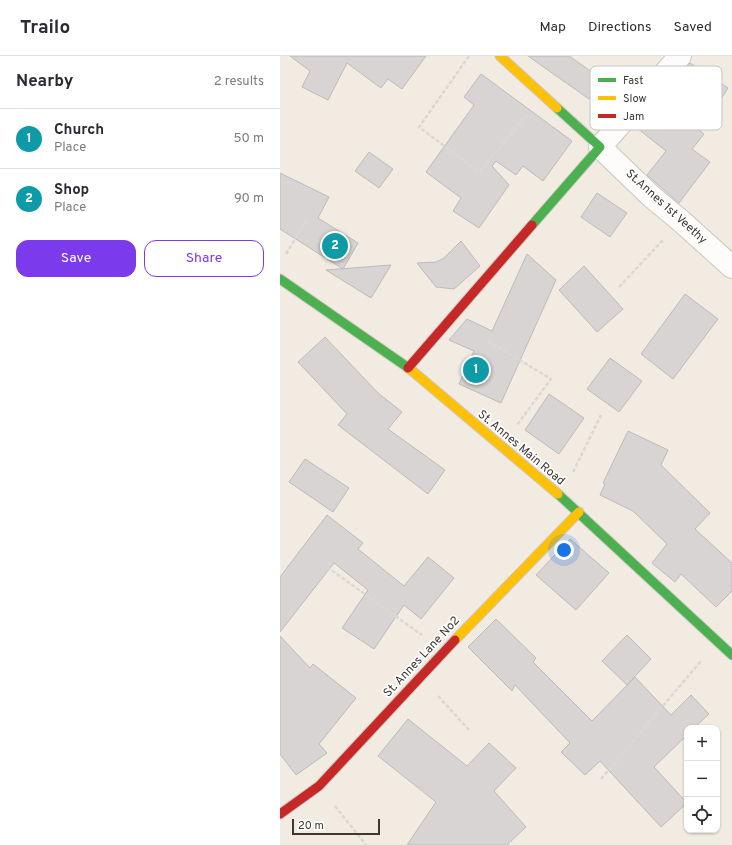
<!DOCTYPE html>
<meta charset="utf-8">
<style>
:root{--surface:#fff;--page:#f7f7f7;--text:#2b2b33;--muted:#7c7c81;--line:#e1e1e2;--accent:#7c3aed}
body{margin:0;font-family:Overpass,sans-serif;background:var(--page);color:var(--text)}
.controls{position:absolute;right:12px;bottom:12px;display:grid;overflow:hidden;border-radius:8px;box-shadow:0 1px 3px #0004}
.controls button{width:36px;height:36px;display:grid;place-items:center;padding:0;border:0;border-bottom:1px solid var(--line);background:var(--surface);color:var(--text);font:20px sans-serif}
.scale{position:absolute;left:12px;bottom:10px;width:88px;box-sizing:border-box;padding-left:4px;border:2px solid #3d3832;border-top:0;font-size:11px;line-height:14px;white-space:nowrap;color:#3d3832;-webkit-text-stroke:3px #fff;paint-order:stroke}
.you{position:absolute;left:284px;top:494px;width:14px;height:14px;margin:-10px;border:3px solid #fff;border-radius:50%;background:#1a73e8;box-shadow:0 0 0 6px #1a73e833}
.badge{display:grid;place-items:center;width:26px;height:26px;border-radius:50%;background:var(--accent);color:#fff;font-size:13px;font-weight:700}
.pin{position:absolute;translate:-50% -50%;border:2px solid #fff;box-shadow:0 1px 4px #0006}
.list{margin:0;padding:0;list-style:none}
h2{display:flex;justify-content:space-between;align-items:center;height:52px;margin:0;padding:0 16px;font-size:17px}
h2 small{font-size:13px;font-weight:400;color:var(--muted)}
.list li{display:grid;grid-template-columns:26px 1fr auto;gap:12px;align-items:center;box-sizing:border-box;height:60px;padding:0 16px;border-top:1px solid var(--line)}
.list b{display:block;font-size:15px;white-space:nowrap}
.list p{margin:0;font-size:13px;white-space:nowrap;color:var(--muted)}
.list em{font-size:13px;font-style:normal;color:var(--muted)}
.actions{display:flex;gap:8px;padding:12px 16px}
.actions a{flex:1;padding:9px 0;border:1px solid var(--accent);border-radius:12px;text-align:center;font-size:14px;color:var(--accent)}
.actions .main{background:var(--accent);color:#fff}
.icon{flex:none;width:22px;height:22px;fill:none;stroke:currentColor;stroke-width:2;stroke-linecap:round;stroke-linejoin:round}
.map{position:relative;flex:none;width:452px;height:789px;overflow:hidden}
header{display:flex;align-items:center;gap:24px;box-sizing:border-box;height:56px;padding:0 20px;background:var(--surface);border-bottom:1px solid var(--line)}
header strong{font-size:19px}
nav{display:flex;gap:22px;margin-inline-start:auto;font-size:14px}
main{display:flex}
aside{flex:1;background:var(--surface)}
.map>svg:first-child{display:block}
.building{fill:#d7d4d3;stroke:#bdbbb9}
.lines{fill:none;stroke-linecap:round;stroke-linejoin:round}
.street-casing{stroke:#ccc7bf;stroke-width:24}
.fast-casing{stroke:#ccc7bf;stroke-width:11}
.slow-casing{stroke:#ccc7bf;stroke-width:11}
.jam-casing{stroke:#ccc7bf;stroke-width:11}
.path{stroke:#dad8d6;stroke-width:2.5;stroke-dasharray:4 2;stroke-linecap:butt}
.street{stroke:#fdfcfb;stroke-width:22}
.fast{stroke:#4caf50;stroke-width:9}
.slow{stroke:#ffc107;stroke-width:9}
.jam{stroke:#c62828;stroke-width:9}
.labels{text-anchor:middle;dominant-baseline:central;stroke-width:3.5;stroke-linejoin:round;paint-order:stroke}
.street-label{font-size:12px;fill:#3d3832;stroke:#fff}
.key{fill:#fff;stroke:#c5c3c2;stroke-width:1}
.key-label{font-size:11px;fill:#3d3832}
</style>
<header>
<strong>Trailo</strong>
<nav><a>Map</a><a>Directions</a><a>Saved</a></nav>
</header>
<main>
<aside>
<h2>Nearby<small>2 results</small></h2>
<ul class="list">
<li><span class="badge" style="background:#0f9aa8">1</span><div><b>Church</b><p>Place</p></div><em>50 m</em></li>
<li><span class="badge" style="background:#0f9aa8">2</span><div><b>Shop</b><p>Place</p></div><em>90 m</em></li>
</ul>
<div class="actions"><a class="main">Save</a><a>Share</a></div>
</aside>
<div class="map">
<svg width="452" height="789" viewBox="0 0 452 789">
<rect width="100%" height="100%" fill="#f1ebe2"/>
<path class="building" d="M 10,0 L 146,0 L 122,33 L 108,23 L 101,32 L 67,7 L 48,44 L 22,31 L 30,15 Z
M 248,0 L 289,0 L 322,23 L 309,43 Z
M 410,7 L 448,32 L 420,75 L 424,78 L 412,93 L 430,106 L 399,147 L 367,119 L 386,95 L 357,72 L 378,44 L 383,47 Z
M 201,18 L 292,85 L 263,125 L 243,110 L 236,119 L 216,105 L 212,110 L 229,129 L 199,172 L 173,155 L 181,142 L 146,116 L 194,49 L 184,41 Z
M 89,96 L 113,113 L 99,132 L 75,115 Z
M 0,117 L 49,141 L 38,162 L 78,187 L 63,213 L 0,173 Z
M 317,137 L 347,157 L 330,181 L 301,161 Z
M 181,185 L 200,210 L 174,233 L 156,231 L 137,207 L 156,206 L 164,202 Z
M 247,198 L 276,224 L 221,347 L 179,328 L 194,295 L 169,284 L 187,263 L 212,275 Z
M 111,209 L 91,242 L 46,214 Z
M 304,210 L 343,253 L 317,276 L 279,234 Z
M 405,238 L 438,263 L 393,323 L 361,298 Z
M 45,281 L 98,337 L 122,356 L 108,373 L 165,414 L 148,438 L 58,369 L 67,358 L 18,306 Z
M 330,302 L 362,325 L 339,356 L 307,333 Z
M 269,338 L 304,362 L 279,398 L 245,374 Z
M 348,375 L 388,394 L 381,409 L 430,457 L 415,473 L 452,507 L 452,535 L 436,551 L 401,518 L 395,526 L 372,507 L 387,488 L 353,455 L 320,439 L 325,428 L 323,427 Z
M 25,403 L 69,432 L 53,456 L 9,426 Z
M 47,459 L 83,487 L 78,493 L 124,530 L 148,501 L 174,522 L 141,563 L 124,549 L 94,593 L 62,572 L 88,534 L 54,507 L 0,576 L 0,521 Z
M 290,483 L 329,517 L 296,554 L 256,519 Z
M 216,563 L 256,602 L 253,606 L 312,665 L 355,621 L 391,659 L 411,639 L 429,658 L 414,672 L 407,672 L 407,679 L 374,711 L 407,747 L 381,771 L 320,705 L 305,719 L 281,696 L 290,687 L 235,629 L 232,635 L 188,591 Z
M 347,579 L 371,603 L 347,629 L 322,605 Z
M 0,580 L 30,612 L 33,608 L 76,642 L 39,688 L 47,697 L 16,719 L 0,698 Z
M 128,663 L 187,710 L 209,687 L 236,712 L 214,735 L 246,771 L 227,789 L 127,789 L 156,746 L 98,700 Z"/>
<g class="lines">
<g class="street-casing">
<path id="street" d="M 400,0 L 320,91 L 372,141 L 401,165 L 452,211"/>
</g>
<g class="fast-casing">
<path id="fast" d="M 252,169 L 320,91 L 277,52
M 0,223 L 130,313
M 278,438 L 452,599"/>
</g>
<g class="slow-casing">
<path id="slow" d="M 220,0 L 277,52
M 130,313 L 278,438
M 175,584 L 299,456"/>
</g>
<g class="jam-casing">
<path id="jam" d="M 128,312 L 252,169
M 0,758 L 39,730 L 175,584"/>
</g>
<path class="path" d="M 189,0 L 139,71 L 199,116 L 247,59
M 6,198 L 28,162
M 339,231 L 383,184
M 208,285 L 271,323 L 237,369
M 293,416 L 321,359
M 47,511 L 142,579
M 158,640 L 189,674
M 321,723 L 421,605
M 55,750 L 86,789"/>
<use href="#street" class="street"/>
<use href="#fast" class="fast"/>
<use href="#slow" class="slow"/>
<use href="#jam" class="jam"/>
</g>
<g class="labels">
<g class="street-label">
<text transform="translate(386 151) rotate(42)">St.Annes 1st Veethy</text>
<text transform="translate(241 392) rotate(40)">St. Annes Main Road</text>
<text transform="translate(142 601) rotate(-47)">St. Annes Lane No2</text>
</g>
</g>
<rect x="310" y="10" width="132" height="64" rx="6" class="key"/>
<rect x="318" y="22" width="18" height="4" fill="#4caf50"/>
<rect x="318" y="40" width="18" height="4" fill="#ffc107"/>
<rect x="318" y="58" width="18" height="4" fill="#c62828"/>
<g class="key-label">
<text x="343" y="28">Fast</text>
<text x="343" y="46">Slow</text>
<text x="343" y="64">Jam</text>
</g>
</svg>
<div class="controls">
<button>+</button>
<button>−</button>
<button><svg class="icon" aria-label="locate" viewBox="0 0 24 24"><circle cx="12" cy="12" r="6"/><path d="M12 2v4M12 18v4M2 12h4M18 12h4"/></svg></button>
</div>
<div class="scale">20 m</div>
<div class="you"></div>
<div class="pin badge" style="left:196px;top:314px;background:#0f9aa8">1</div>
<div class="pin badge" style="left:55px;top:190px;background:#0f9aa8">2</div>
</div>
</main>
